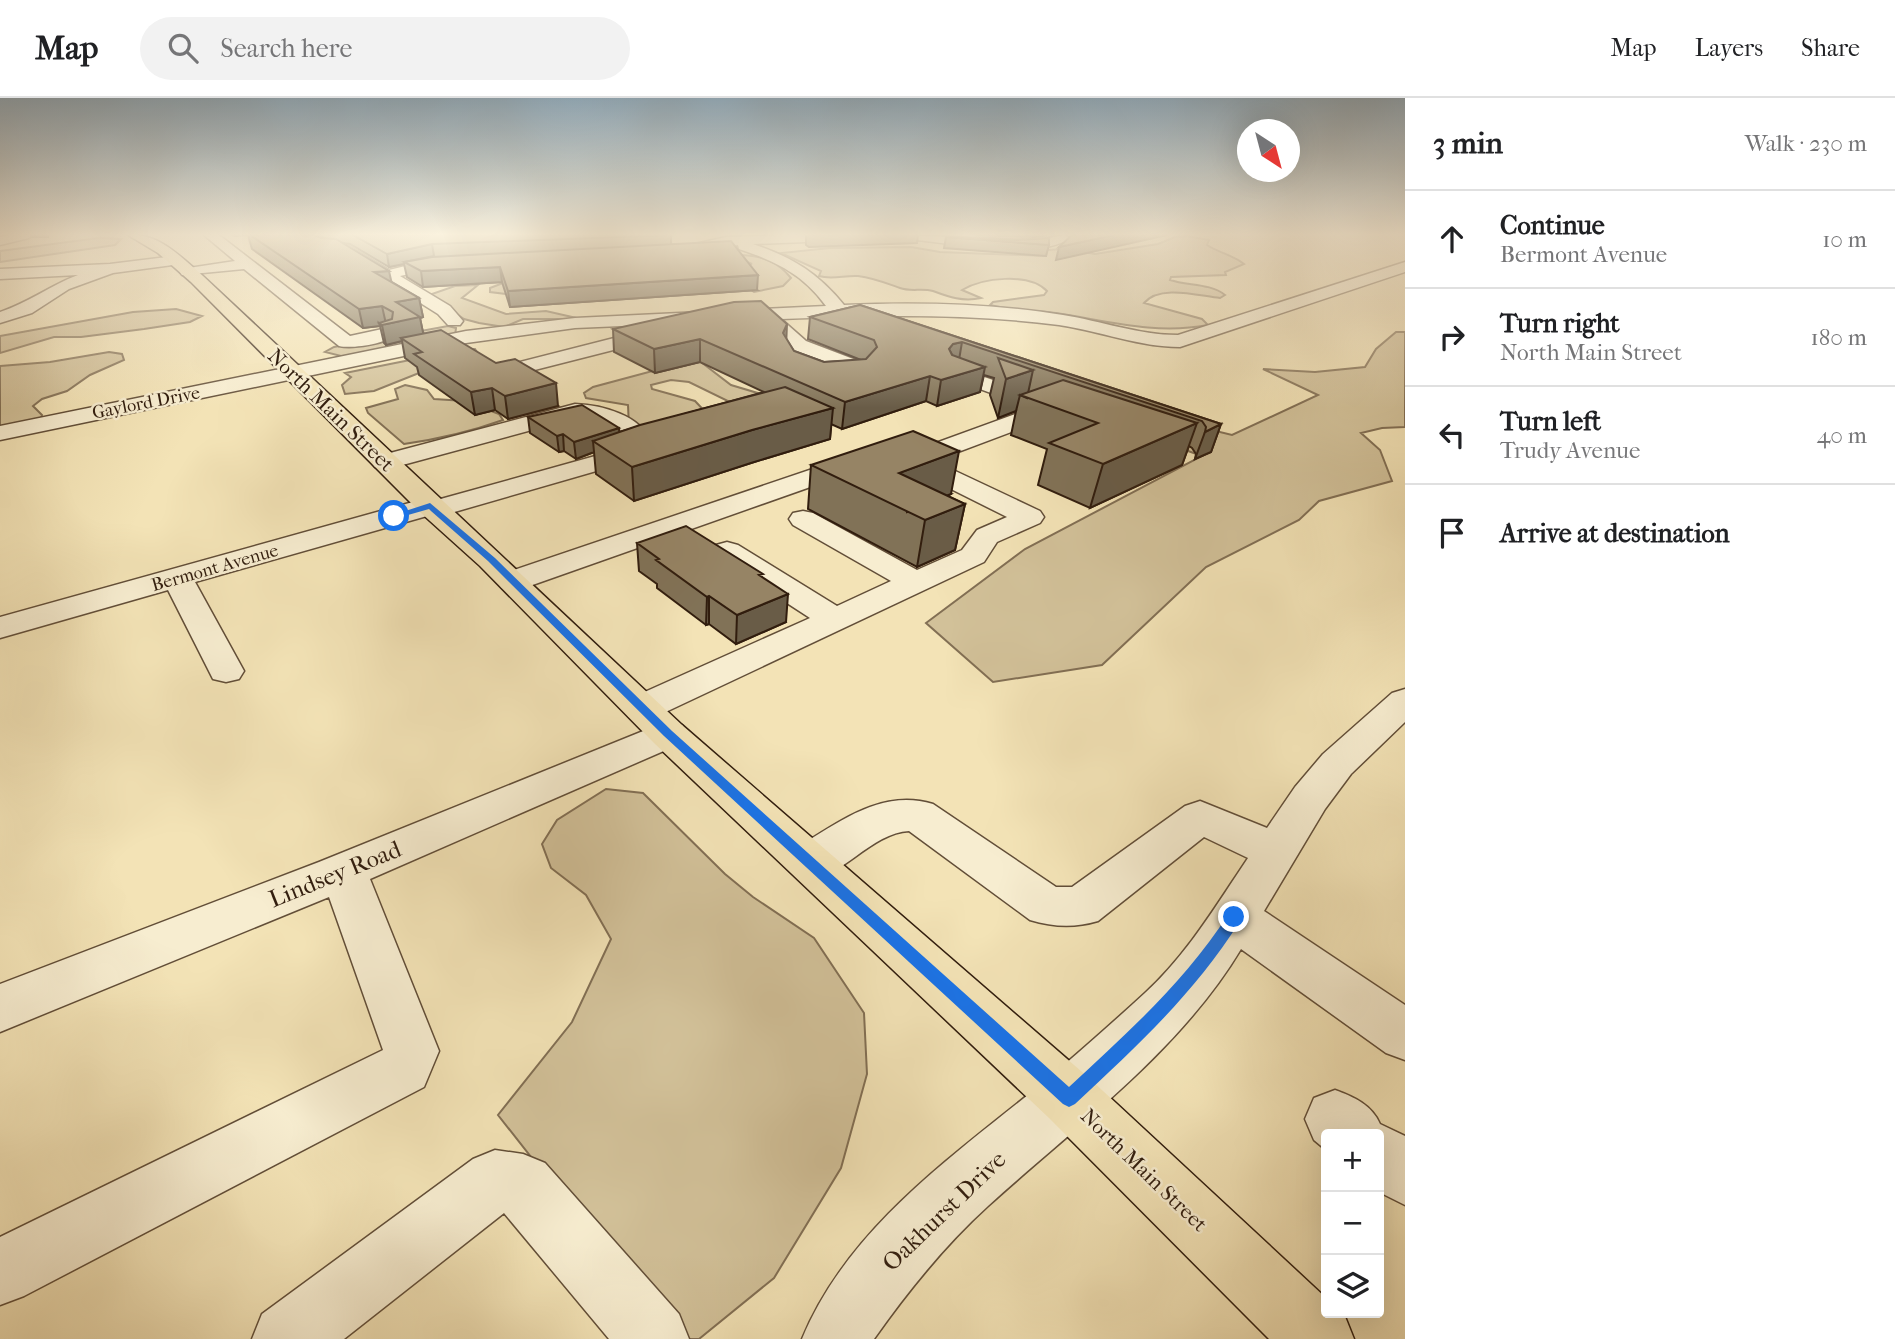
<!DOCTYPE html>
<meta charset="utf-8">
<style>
:root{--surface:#fff;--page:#f2f2f2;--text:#202124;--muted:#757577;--line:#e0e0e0}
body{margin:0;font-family:"IM FELL French Canon",serif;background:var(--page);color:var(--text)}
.controls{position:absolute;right:21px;bottom:21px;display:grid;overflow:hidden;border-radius:7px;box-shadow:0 7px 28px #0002}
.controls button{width:63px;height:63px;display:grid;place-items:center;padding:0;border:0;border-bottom:2px solid var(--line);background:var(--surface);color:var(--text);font:35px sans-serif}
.compass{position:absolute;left:1237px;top:21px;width:63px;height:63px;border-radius:50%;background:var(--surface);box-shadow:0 7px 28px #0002;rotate:144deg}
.stop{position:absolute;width:21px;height:21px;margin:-16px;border:5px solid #1a73e8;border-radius:50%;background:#fff}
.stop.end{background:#1a73e8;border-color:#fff;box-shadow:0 2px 7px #0008}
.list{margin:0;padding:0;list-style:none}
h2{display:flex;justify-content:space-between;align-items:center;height:91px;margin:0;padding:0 28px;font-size:30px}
h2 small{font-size:23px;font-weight:400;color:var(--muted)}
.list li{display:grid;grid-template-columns:46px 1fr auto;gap:21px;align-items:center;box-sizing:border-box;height:98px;padding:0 28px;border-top:2px solid var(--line)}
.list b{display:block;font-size:26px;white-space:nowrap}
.list p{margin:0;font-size:23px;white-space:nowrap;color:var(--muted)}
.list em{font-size:23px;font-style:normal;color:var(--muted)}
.icon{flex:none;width:38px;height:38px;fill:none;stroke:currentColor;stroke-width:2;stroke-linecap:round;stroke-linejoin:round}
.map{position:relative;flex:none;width:1405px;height:1241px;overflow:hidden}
header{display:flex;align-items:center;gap:42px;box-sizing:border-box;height:98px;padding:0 35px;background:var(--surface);border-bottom:2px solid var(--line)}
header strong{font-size:33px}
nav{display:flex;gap:38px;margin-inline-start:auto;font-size:24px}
.search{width:490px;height:63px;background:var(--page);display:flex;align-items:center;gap:18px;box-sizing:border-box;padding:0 24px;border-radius:38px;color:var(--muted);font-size:26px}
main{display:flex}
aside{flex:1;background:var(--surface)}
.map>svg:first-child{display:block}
.green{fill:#d2c199;stroke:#826f54;stroke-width:2}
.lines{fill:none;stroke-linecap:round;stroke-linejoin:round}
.minor-casing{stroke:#624e38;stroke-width:3}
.major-casing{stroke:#311d0e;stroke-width:3}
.minor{fill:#f7edd0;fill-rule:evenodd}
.major{fill:#f3e3b6;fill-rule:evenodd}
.wall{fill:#817257;stroke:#311d0e;stroke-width:2}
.shaded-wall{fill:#695c47;stroke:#311d0e;stroke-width:2}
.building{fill:#968465;stroke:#311d0e;stroke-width:2}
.route{fill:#1a73e8}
.labels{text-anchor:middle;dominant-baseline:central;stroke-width:5;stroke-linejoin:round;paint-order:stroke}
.far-street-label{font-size:18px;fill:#311d0e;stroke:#f7edd0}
.street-label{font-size:21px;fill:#311d0e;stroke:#f7edd0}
.near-street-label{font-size:24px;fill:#311d0e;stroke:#f7edd0}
</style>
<header>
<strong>Map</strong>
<div class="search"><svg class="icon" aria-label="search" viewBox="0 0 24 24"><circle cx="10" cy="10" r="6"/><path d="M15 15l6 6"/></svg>Search here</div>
<nav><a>Map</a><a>Layers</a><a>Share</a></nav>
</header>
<main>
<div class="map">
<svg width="1405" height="1241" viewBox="0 0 1405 1241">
<rect width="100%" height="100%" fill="#f3e3b6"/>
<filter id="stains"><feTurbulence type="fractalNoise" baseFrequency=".00286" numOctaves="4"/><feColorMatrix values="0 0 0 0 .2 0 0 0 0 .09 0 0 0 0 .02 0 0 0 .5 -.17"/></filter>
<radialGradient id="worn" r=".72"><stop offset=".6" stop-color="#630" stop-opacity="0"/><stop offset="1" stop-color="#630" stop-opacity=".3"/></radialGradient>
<path class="green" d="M 1187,138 L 1209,142 L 1207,147 C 1219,155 1233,157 1244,166 L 1225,174 L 1226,177 L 1171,179 L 1170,182 C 1188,188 1210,185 1225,197 L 1220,200 C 1199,198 1160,186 1144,205 L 1202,221 L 1208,227 C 1155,237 1108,223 1056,215 C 1033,212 1012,213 990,207 L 993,204 L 1044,197 L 1047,193 C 1029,174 982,180 962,192 L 981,200 C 963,204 949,199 933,193 C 922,190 910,194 900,190 C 886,185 874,180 858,178 C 845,177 832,182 819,178 L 821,173 L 781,155 L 830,150 L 911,149 L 940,154 L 1046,158 L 1047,152 L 1066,151 L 1095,156 L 1158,146 L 1175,139 Z
M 98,140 L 121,141 L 115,147 L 0,164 L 0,153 Z
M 742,157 C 763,158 778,164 791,180 L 783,188 L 754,194 L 745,188 L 506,196 L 490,194 L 490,190 L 503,185 L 752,166 L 745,163 Z
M 478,187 L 462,200 L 506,216 L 546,213 L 581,221 L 523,221 L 504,229 L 479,225 L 464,221 L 429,197 L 455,188 Z
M 176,211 L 202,218 L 190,224 L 144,231 L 81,239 L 54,239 L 0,255 L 0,238 L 133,214 Z
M 448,228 L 456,230 L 455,238 L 345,259 L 325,254 L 334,249 Z
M 1396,234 L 1405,234 L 1405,329 L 1382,330 L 1361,335 L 1380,352 L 1392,383 L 1319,403 L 1299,422 L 1206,469 L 1102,567 L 993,584 L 926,525 L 1025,451 L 1202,358 L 957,270 L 1232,337 L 1318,297 L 1263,271 L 1315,274 L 1365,269 L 1376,251 Z
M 465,251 L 475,251 L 481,260 L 429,271 L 374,293 L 345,296 L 342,287 L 351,279 L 345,275 Z
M 109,254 L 122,256 L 124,262 L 90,277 L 67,293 L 42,301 L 33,308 L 42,317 L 40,322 L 0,329 L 0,268 L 50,264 Z
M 697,261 L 731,287 L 781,302 L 742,310 L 689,284 L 671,282 L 651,287 L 652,291 L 695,303 L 712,321 L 629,330 L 628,307 L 586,300 L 584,295 L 593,289 Z
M 405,287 L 427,292 L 434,301 L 465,303 L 499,316 L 503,322 C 470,334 439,341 404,346 L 368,315 L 366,310 L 398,301 L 395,291 Z
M 606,691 L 643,695 L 725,776 L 753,799 L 814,840 L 864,915 L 867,976 L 841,1070 L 774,1180 L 699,1241 L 688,1241 L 586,1129 L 498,1017 L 572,924 L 611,841 L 586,797 L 551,770 L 542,746 L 557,722 Z"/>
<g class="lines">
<g class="minor-casing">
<path id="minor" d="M 9,137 L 31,137 L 29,140 L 0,147 L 0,139 Z
M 204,137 L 219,137 L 350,238 L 387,230 L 396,236 C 387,246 352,251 339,248 L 244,171 L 182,177 L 180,174 L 182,171 L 235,163 Z
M 299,137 L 315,137 L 334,147 L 349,148 L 389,172 L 434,161 L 461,162 L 464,165 L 461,168 L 434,171 L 400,178 L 450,208 L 463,223 L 460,227 L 448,227 L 438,216 L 341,155 L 326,154 Z
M 786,137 L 887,137 L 880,141 L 753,146 C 792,159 818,175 844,207 C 916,204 991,205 1063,217 C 1101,223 1139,237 1178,237 L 1405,164 L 1405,174 L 1180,249 C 1139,249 1100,233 1059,227 C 966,215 875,217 781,221 L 806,243 L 869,267 L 872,271 L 863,283 L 822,286 L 793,275 L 784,257 L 789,248 L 761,222 L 575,230 L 466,245 L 0,342 L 0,328 L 466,233 L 575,220 L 826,208 C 803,176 775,163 739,151 L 738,147 L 674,159 L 667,155 L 669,152 L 726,139 ZM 804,256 L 848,273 L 825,274 L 809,267 Z
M 900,137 L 1034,142 L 1065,137 L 1069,140 C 1046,162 940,144 907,141 Z
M 175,158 L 180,160 L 183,163 L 180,166 L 113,175 L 69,191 L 32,215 L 0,225 L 0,214 C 28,205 51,187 78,177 L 0,181 L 0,171 L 110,166 Z
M 622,238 L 629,240 L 632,244 L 629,248 L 511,278 L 504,276 L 501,272 L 504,268 Z
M 957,270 L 1062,305 L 1065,310 L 1062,315 L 934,363 L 1040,413 L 1044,419 L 1040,425 L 997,444 L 984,464 L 655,619 L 642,622 L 629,619 L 623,610 L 629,601 L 810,520 L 716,459 L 712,453 L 716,447 L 727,444 L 738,447 L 837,508 L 891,483 L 793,427 L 789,421 L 793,415 L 803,413 L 813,415 L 917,472 L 962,452 L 977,432 L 1007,419 L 905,368 L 889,364 L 867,369 L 524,490 L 513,492 L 502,490 L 497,483 L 502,476 L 851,358 L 889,350 L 911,354 L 1032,310 L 950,280 L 947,276 L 950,272 Z
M 575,306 C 602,307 641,317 652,345 L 646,355 L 624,365 L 444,417 L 427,418 L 195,484 L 244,573 L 239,581 L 226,584 L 213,581 L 168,492 L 0,540 L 0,519 L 420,402 L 437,402 L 606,355 L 628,345 L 626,341 L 593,321 L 576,320 L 384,372 L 375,369 L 371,364 L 375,359 Z
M 1405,591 L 1405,624 L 1351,676 L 1325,711 L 1264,813 L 1405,907 L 1405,962 L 1386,955 L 1241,851 C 1180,953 1075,1029 988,1108 C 944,1148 908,1193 874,1241 L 802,1241 C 846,1134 946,1063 1034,992 C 1072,961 1109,928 1145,895 C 1187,857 1217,806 1248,760 L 1204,739 L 1098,823 C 1075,830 1053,829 1030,822 L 909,733 C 873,734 838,782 809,782 C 804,782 797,778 793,776 L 786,764 L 793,752 C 837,726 880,690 933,706 L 1056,789 L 1072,789 L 1185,708 L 1200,703 L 1267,730 L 1295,689 L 1323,656 L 1392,595 Z
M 668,623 L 682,627 L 688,636 L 682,645 L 370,781 L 439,953 L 424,989 L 24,1198 L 0,1207 L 0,1139 L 383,952 L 329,799 L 0,934 L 0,886 L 319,764 Z
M 1335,992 C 1354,999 1372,1007 1380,1026 L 1405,1038 L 1405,1107 L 1379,1094 L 1379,1036 L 1326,1036 L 1326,1052 L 1314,1042 L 1305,1021 L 1314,1000 Z
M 495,1052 L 523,1056 L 545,1065 L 679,1216 L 689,1241 L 609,1241 L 504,1115 L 344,1241 L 252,1241 L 262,1216 L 473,1061 Z"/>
</g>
<g class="major-casing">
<path id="major" d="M 128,137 C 158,134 181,159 203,178 L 682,627 L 1089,980 L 1326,1200 L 1326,1215 L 1344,1216 L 1354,1241 L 1269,1241 L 1049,1020 L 654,645 L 480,468 L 420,414 L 191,184 L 158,155 Z"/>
</g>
<use href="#minor" class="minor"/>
<use href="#major" class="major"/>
</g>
<path class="wall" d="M 232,137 L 314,137 L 321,140 L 327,141 L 319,137 L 671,137 L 671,146 L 757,192 L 510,209 L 502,184 L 423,189 L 407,179 L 404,166 L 389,169 L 350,146 L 343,145 L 392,184 L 419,200 L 423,219 L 420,220 L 423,235 L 558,308 L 508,321 L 495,312 L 475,317 L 419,277 L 417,269 L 405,260 L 402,243 L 386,247 L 384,245 L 380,228 L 363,230 L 252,151 L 248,137 L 235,138 Z
M 806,137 L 918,137 L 917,145 L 809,149 L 806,147 Z
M 974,137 L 1047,137 L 1034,139 Z
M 946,139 L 1049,147 L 1046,158 L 944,150 Z
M 860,207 L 1221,326 L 1211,354 L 1195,361 L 1196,356 L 1192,350 L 1189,348 L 1182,367 L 1090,410 L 1038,387 L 1047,351 L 1011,337 L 1016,313 L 998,320 L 990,297 L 994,280 L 984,277 L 980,294 L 937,308 L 926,303 L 842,331 L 831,326 L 830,341 L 751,365 L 634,403 L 596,376 L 594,354 L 576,361 L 564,353 L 559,354 L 530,335 L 528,319 L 619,334 L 764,294 L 700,264 L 655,275 L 614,254 L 613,231 L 786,241 L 794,253 L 824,264 L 861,262 L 808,241 L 810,219 Z
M 811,367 L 951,396 L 947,398 L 965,406 L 955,452 L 917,469 L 808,411 Z
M 637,445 L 762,479 L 786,524 L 736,546 L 709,526 L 706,527 L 657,490 L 657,486 L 639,473 Z"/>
<path class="shaded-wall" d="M 31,137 L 48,137 L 48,139 L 32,139 Z
M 1034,137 L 1047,137 L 1034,139 Z
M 1114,137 L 1167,137 L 1056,162 L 1059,149 Z
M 432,146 L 434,158 L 404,164 L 404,166 L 389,169 L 387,156 Z
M 500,169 L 502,184 L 423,189 L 421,173 Z
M 389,173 L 393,191 L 374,174 Z
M 758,177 L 757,192 L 510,209 L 508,193 Z
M 419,200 L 423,219 L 420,220 L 424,239 L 401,240 L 402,243 L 386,247 L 382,227 L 379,225 L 380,228 L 363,230 L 359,211 L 382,208 L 386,226 L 400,223 L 396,204 Z
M 787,226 L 786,249 L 783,235 Z
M 700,241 L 700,264 L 655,275 L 654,251 Z
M 962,244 L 958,268 L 949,251 L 953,246 Z
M 985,269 L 980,294 L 937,308 L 941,282 Z
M 1033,272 L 1027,300 L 1020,297 L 1016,313 L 998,320 L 1006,281 Z
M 930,278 L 926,303 L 842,331 L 845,304 Z
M 556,285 L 558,308 L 508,321 L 505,298 Z
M 492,290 L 495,312 L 475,317 L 471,294 Z
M 833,310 L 830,341 L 751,365 L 634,403 L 632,369 L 752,332 Z
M 1197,325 L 1182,367 L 1090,410 L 1103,366 Z
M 1221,326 L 1211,354 L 1195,361 L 1205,334 Z
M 619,330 L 620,346 L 593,343 L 594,354 L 576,361 L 574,344 Z
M 563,336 L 564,353 L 559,354 L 557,338 Z
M 959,353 L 951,396 L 907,414 L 899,375 Z
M 965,406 L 955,452 L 917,469 L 925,422 Z
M 788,496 L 786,524 L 736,546 L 737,517 Z
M 709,498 L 709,526 L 706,527 L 707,499 Z"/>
<path class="building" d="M 250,137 L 314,137 L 321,140 L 336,141 L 389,173 L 374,174 L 419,200 L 396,204 L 420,219 L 382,227 L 379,225 L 392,221 L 393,214 L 382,208 L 359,211 Z
M 353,137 L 671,137 L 432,146 L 387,156 Z
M 1072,137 L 1114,137 L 1059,149 Z
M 946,139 L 1018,142 L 1049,140 L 1049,147 Z
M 731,143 L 758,177 L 508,193 L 500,169 L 421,173 L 404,164 L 432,159 Z
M 761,203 L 787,226 L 783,235 L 794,253 L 824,264 L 866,261 L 877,249 L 874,242 L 810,219 L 860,207 L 1221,326 L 1205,334 L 1206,329 L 1202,323 L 962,244 L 953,246 L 949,251 L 952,257 L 985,269 L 941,282 L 930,278 L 845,304 L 700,241 L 654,251 L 613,231 L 734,204 Z
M 441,232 L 496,265 L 515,261 L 556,285 L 505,298 L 492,290 L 471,294 L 414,256 L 422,254 L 401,240 Z
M 998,260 L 1033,272 L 1006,281 Z
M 1063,282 L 1197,325 L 1103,366 L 1049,345 L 1098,325 L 1020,297 Z
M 785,289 L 833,310 L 752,332 L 632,369 L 593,343 L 640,327 Z
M 582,307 L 619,330 L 574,344 L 563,336 L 557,338 L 528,319 Z
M 913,333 L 959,353 L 899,375 L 965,406 L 925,422 L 811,367 Z
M 686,428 L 763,476 L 759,477 L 788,496 L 737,517 L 709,498 L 707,499 L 656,462 L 659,461 L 637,445 Z"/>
<linearGradient id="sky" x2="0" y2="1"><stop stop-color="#92acbd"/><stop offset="0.44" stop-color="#faf2de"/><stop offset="1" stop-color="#faf2de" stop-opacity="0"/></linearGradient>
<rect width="1405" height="310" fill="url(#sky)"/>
<path class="route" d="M 430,405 L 495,460 L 672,633 L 1069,989 C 1128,934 1185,884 1229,815 L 1240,815 L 1242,819 L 1240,823 C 1194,896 1137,948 1075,1006 L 1069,1009 L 1063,1006 L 664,638 L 488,463 L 431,413 L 429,411 L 394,421 L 390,418 Z"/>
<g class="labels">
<g class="far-street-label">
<text transform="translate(146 305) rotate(-11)">Gaylord Drive</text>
<text transform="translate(215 470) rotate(-16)">Bermont Avenue</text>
</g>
<g class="street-label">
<text transform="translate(331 312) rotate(44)">North Main Street</text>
<text transform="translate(1144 1072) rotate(44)">North Main Street</text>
</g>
<g class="near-street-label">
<text transform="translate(335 776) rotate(-22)">Lindsey Road</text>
<text transform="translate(944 1113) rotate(-44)">Oakhurst Drive</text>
</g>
</g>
<rect width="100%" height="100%" filter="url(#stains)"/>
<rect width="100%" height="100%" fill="url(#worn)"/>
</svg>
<div class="controls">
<button>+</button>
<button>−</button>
<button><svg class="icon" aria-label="layers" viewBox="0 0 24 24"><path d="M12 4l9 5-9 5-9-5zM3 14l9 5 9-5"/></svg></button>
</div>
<svg class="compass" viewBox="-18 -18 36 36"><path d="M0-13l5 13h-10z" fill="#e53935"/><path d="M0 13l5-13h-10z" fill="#757577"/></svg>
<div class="stop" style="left:394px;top:418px"></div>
<div class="stop end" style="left:1234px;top:819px"></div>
</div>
<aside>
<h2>3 min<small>Walk · 230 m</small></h2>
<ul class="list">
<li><svg class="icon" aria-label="ahead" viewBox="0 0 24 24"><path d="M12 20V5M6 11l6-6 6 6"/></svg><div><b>Continue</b><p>Bermont Avenue</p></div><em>10 m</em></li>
<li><svg class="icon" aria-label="right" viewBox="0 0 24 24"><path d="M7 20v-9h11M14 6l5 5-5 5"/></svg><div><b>Turn right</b><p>North Main Street</p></div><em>180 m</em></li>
<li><svg class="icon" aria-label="left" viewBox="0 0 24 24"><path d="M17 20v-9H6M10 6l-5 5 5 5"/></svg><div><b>Turn left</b><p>Trudy Avenue</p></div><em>40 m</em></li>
<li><svg class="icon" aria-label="arrive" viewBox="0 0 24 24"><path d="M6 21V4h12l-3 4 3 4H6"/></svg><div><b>Arrive at destination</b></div></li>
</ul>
</aside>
</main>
